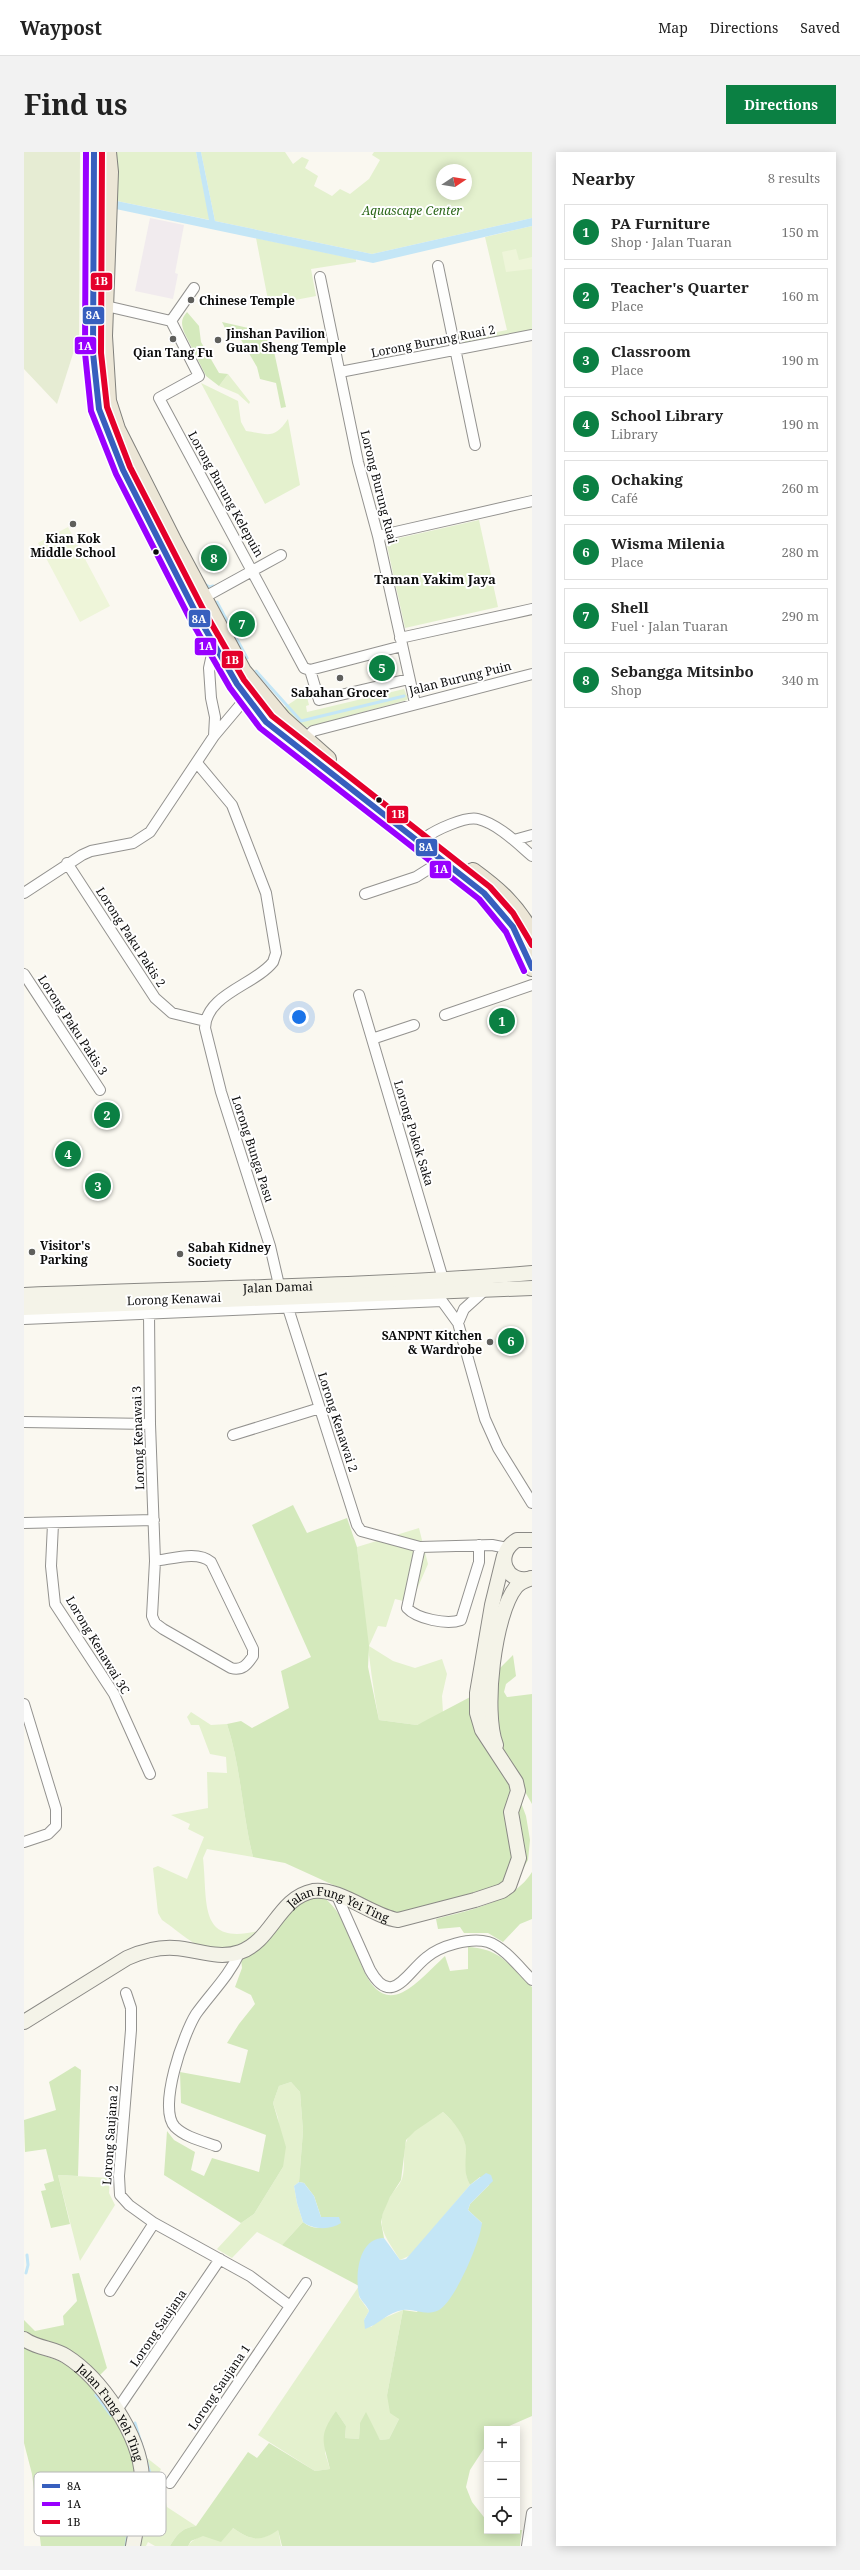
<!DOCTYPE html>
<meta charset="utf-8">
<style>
:root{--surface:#fff;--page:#f2f2f2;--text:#222;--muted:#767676;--line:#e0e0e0;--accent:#0b8043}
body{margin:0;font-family:"Noto Serif",serif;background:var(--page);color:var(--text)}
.controls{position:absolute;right:12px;bottom:12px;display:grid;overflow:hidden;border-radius:0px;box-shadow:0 2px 10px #0003}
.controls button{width:36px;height:36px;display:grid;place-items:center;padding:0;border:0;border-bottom:1px solid var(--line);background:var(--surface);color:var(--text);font:20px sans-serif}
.compass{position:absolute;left:412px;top:12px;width:36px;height:36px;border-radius:50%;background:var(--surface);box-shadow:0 2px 10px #0003;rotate:78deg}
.you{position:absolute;left:275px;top:865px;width:14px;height:14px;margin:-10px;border:3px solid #fff;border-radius:50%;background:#1a73e8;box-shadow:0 0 0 6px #1a73e833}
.badge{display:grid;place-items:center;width:26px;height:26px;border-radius:50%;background:var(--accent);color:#fff;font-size:13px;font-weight:700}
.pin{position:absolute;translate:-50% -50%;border:2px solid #fff;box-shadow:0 1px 4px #0006}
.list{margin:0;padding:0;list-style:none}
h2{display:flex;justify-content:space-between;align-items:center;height:52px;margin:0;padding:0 16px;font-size:17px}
h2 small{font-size:13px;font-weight:400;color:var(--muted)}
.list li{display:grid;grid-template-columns:26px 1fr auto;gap:12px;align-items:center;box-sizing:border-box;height:56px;margin:0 8px 8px;padding:0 8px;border:1px solid var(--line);border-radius:0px}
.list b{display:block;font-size:15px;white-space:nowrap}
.list p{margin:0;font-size:13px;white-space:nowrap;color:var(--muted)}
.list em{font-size:13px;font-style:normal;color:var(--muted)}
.icon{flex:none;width:22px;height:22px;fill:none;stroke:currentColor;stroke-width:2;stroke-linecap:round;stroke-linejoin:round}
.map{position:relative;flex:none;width:508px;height:2394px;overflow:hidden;border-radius:0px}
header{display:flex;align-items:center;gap:24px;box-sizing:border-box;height:56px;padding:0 20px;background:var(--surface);border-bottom:1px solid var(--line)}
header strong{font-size:19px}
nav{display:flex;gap:22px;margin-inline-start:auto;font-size:14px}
.intro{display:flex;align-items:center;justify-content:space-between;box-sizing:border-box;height:96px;padding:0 24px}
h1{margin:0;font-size:28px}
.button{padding:10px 18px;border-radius:0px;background:var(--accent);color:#fff;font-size:14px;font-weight:700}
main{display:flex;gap:24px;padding:0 24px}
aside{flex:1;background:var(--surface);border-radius:0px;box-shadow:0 2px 10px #0003}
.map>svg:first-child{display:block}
.industrial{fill:#f1ebee}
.green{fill:#e4f1ce;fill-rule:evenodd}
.forest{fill:#d4e9bc}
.cemetery{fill:#e6ecd3}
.pitch{fill:#eef5d9}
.water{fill:#c4e6f6}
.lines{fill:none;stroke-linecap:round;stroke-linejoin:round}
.stream{stroke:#c4e6f6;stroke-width:3}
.street-casing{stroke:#93928f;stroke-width:12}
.secondary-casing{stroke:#8a8985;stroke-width:16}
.primary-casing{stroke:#80807c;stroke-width:18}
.street{stroke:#fefefd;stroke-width:10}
.secondary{stroke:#f4f3e8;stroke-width:14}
.primary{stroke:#ece6d6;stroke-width:16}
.bus-1-casing{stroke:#fff;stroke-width:9}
.bus-2-casing{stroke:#fff;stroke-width:9}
.bus-3-casing{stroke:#fff;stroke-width:9}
.bus-1{stroke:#375fbe;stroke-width:6}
.bus-2{stroke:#90f;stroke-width:6}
.bus-3{stroke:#e4002b;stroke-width:6}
.poi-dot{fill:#5f5f5c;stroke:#fff;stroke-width:1.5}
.bus-dot{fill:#0c0c0c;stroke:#fff;stroke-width:1.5}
.labels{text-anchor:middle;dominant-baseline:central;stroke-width:4;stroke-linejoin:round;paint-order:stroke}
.park-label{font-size:12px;font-style:italic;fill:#2b6719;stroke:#fff}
.poi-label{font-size:12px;font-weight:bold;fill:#0c0c0c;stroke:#fff;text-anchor:start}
.street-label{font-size:12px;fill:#0c0c0c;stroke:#fff}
.neighbourhood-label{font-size:13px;font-weight:bold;fill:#0c0c0c;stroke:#fff}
.key{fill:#fff;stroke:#b6b6b6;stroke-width:1}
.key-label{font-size:11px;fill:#0c0c0c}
.line-badge{stroke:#fff;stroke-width:1.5}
.badge-label{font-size:11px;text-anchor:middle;font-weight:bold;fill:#fff}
</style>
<header>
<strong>Waypost</strong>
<nav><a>Map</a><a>Directions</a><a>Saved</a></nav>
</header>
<div class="intro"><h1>Find us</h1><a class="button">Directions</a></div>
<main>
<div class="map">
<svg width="508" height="2394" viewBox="0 0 508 2394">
<rect width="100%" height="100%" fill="#faf8f0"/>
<path class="industrial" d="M 126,66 L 160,73 L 151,121 L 154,122 L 149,147 L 111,139 Z"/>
<path class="green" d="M 89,0 L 172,0 L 186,68 L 88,48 Z
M 177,0 L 261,0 L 269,12 L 278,5 L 285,8 L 281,16 L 294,24 L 290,34 L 308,44 L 316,37 L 326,42 L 345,27 L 356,8 L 348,3 L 350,0 L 508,0 L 508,66 L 348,102 L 191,69 ZM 418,18 L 442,18 L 442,42 L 418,42 Z
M 508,74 L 508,179 L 439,191 L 433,181 L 437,181 L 438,187 L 483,178 L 461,85 Z
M 232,86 L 332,107 L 332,110 L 287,117 L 292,144 L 245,153 Z
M 204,222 L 226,250 L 225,252 L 214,242 L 195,234 Z
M 177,231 L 214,249 L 217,270 L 222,279 C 244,282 250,288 264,267 L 276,333 L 241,352 Z
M 455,368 L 474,455 L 381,476 L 362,389 Z
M 380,537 L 384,546 L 383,548 L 284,575 L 280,576 L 259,556 L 282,541 L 285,553 L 282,554 L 283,560 Z
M 395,1376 L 404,1412 L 387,1451 L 371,1447 L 362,1475 L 354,1474 L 345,1494 L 369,1509 L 391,1516 L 418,1507 L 423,1522 L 418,1544 L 419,1561 L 393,1573 L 355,1568 C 344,1511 340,1453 333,1395 Z
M 167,1560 L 187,1573 L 203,1572 C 217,1615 218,1661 229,1705 L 183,1697 L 179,1706 C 184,1754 174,1795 238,1778 C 224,1791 202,1803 182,1797 C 170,1794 149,1775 138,1768 L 134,1761 L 129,1716 L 134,1714 L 163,1727 L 180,1685 L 164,1677 L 166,1672 L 147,1663 L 184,1656 L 183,1620 L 203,1621 L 202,1605 L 186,1602 L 175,1573 L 167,1573 L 163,1565 Z
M 267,1930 L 276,1940 L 279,1979 L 275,2030 L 270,2034 L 273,2051 L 279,2070 L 258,2093 L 233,2080 L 208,2106 L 193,2097 L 217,2071 L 230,2062 L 259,2015 L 254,1966 L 249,1951 L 255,1934 Z
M 419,1960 C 429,1969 441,1982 442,1996 C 443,2010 439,2021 446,2033 L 387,2103 L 376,2108 C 361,2083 349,2074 366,2045 C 369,2039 375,2034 378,2027 C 382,2015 378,1998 383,1988 C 389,1975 408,1967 419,1960 Z
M 34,2023 L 86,2026 L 85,2041 L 91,2053 L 56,2109 Z
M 335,2134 L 335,2145 L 345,2159 L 340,2168 L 347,2175 L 353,2169 L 379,2158 L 363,2243 L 375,2267 L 365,2287 L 356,2288 L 348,2275 L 336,2271 L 335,2287 L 321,2286 L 322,2274 L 312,2259 L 301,2301 L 306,2317 L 291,2319 L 234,2283 Z
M 123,2306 L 137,2317 L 132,2327 L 138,2332 L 143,2355 L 172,2374 C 158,2376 153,2382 146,2394 L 131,2394 L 124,2390 L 122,2394 L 115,2394 L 126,2321 Z
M 209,2376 C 227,2389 237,2390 254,2377 L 257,2394 L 164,2394 C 172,2381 195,2380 209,2376 Z"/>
<path class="forest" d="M 163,160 L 175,174 L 177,190 L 195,221 L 204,222 L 195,234 L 182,224 L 160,180 C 157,171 157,167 163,160 Z
M 198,170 L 246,181 L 262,255 L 257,256 L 252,231 L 236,227 L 233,215 L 213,181 L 205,184 Z
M 269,1353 L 283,1381 L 323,1366 L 333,1395 L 345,1494 L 344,1515 L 355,1568 L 393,1573 L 450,1543 L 450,1575 L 454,1586 L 496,1648 L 502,1664 L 506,1688 L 504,1708 L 497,1720 L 476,1733 L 373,1762 L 261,1711 L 229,1705 C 218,1661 217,1615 203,1572 L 217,1569 L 228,1576 L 265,1556 L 257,1519 L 287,1505 L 228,1373 Z
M 489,1503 L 492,1524 L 482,1532 L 480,1540 L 483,1545 L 508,1542 L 508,1652 L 469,1584 L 469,1529 L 476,1516 Z
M 508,1720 L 508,1767 L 496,1772 L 479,1790 L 464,1781 L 440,1781 L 436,1775 L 414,1777 L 412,1767 C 445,1758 489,1751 508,1720 Z
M 299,1745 C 312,1754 321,1772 328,1787 C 336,1808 347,1856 379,1840 C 394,1832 408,1816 421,1804 L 426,1819 L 444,1817 L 444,1795 C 478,1797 484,1813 508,1835 L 508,2264 L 478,2277 L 463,2277 L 463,2292 L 446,2318 L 442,2335 L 448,2350 L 463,2369 L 463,2379 L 498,2378 L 496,2394 L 258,2394 L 254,2378 C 237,2390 227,2389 209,2376 L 197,2390 L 179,2384 L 167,2389 L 164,2394 L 146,2394 C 153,2382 158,2376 172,2374 L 224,2300 L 233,2306 L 245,2291 L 291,2319 L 306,2317 C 299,2289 294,2284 312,2259 L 322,2274 L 321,2286 L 335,2287 L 336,2271 L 342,2260 L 356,2288 L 365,2287 L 375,2267 L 366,2261 L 363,2243 L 379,2158 L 393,2160 L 458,2071 L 444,2058 L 446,2052 L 465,2033 L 456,2025 L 446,2033 C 439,2021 442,2010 442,1997 C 441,1983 429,1969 419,1960 L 391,1979 L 382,1988 L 377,2028 L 366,2045 L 359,2061 L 357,2070 L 360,2086 L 358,2086 L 334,2120 L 335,2134 L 258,2093 L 279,2070 C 292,2081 303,2074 315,2065 L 297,2065 L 290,2044 L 280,2031 L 275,2030 L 279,1979 L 276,1940 L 267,1930 L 255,1934 L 249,1951 L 262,1995 L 259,2015 L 230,2062 L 217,2071 L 140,2023 L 143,1979 L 150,1988 L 171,2000 L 167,2018 L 180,2024 L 188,2006 L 235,2020 L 242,1983 L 157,1951 L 156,1920 L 216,1931 L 224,1898 L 203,1891 L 215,1872 L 231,1852 L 227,1843 L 211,1835 L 218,1816 L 217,1807 L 278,1747 Z
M 51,1914 L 57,1918 L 54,2024 L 34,2023 L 46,2072 L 27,2076 L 17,2039 L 22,2038 L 20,2032 L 30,2029 L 22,1997 L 1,2000 L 0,1968 L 32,1958 L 25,1930 Z
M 55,2121 L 83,2216 L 72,2227 L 0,2185 L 0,2168 L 11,2179 L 40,2173 L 39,2164 L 53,2149 L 48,2122 Z
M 0,2195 C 12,2202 27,2205 39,2211 C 69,2227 111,2291 112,2324 C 114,2347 106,2372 102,2394 L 17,2394 L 8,2322 L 0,2291 Z"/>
<path class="cemetery" d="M 0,0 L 56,0 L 55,183 L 33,252 L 0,217 Z"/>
<path class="pitch" d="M 492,97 L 495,108 L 508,105 L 508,117 L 482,120 L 478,100 Z
M 44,375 L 86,454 L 56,470 L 14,391 Z"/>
<path class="water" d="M 172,0 L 177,0 L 191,69 L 348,102 L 508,66 L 508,74 L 349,111 L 87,56 L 88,48 L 185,68 Z
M 462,2021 L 467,2023 L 469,2029 L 446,2052 L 444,2058 L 458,2071 C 456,2090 431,2149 415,2158 C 402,2165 391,2156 379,2158 C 364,2160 354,2173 341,2177 L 340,2168 L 345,2159 C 343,2153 336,2148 335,2143 C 331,2124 334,2086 360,2086 L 376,2108 L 382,2107 L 446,2033 Z
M 275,2030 L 280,2031 L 290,2044 L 297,2065 L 315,2065 L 317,2071 C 307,2078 289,2078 279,2070 L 273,2051 L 270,2034 Z"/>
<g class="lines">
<path class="stream" d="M 180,432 L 186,435 L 189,434
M 193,450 L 223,506
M 232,519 L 277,569 L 380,544
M 2,2121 L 4,2113 L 3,2103
M 72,2243 L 87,2263
M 111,2271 L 126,2321 L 125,2339
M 102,2394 L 110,2344"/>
<g class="street-casing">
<path id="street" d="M 414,114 L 451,293
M 296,125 L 334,310 L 354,384 L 391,551
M 82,154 L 147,169 L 175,224 L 135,246 L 280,516 L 286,518 L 378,494
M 147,169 L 170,136
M 316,220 L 508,183
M 354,384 L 508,349
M 179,446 L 257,403
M 376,486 L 508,457
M 190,493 L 185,516 L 187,546 L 191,565 L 190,584
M 286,518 L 295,548 L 385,527
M 281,587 L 289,579 L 508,522
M 173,611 L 208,653 L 242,741 L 252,801 L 249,810 C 231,833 182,842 181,876 L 197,940 L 246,1094 L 255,1133
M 402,685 C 412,678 441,664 454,667 C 474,672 493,691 508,704
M 490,688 L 508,683
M 43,711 L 131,846 L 148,861 L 181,869
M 0,741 L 58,703 L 67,699 L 109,691 L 126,680 L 190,584 L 222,546
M 341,742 L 392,725 L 419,708
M 0,822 L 76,938
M 335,843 L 419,1127
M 421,863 L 508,833
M 348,887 L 390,873
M 264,1156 L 333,1373 L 337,1379 L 396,1395 L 468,1393 L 483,1396
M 125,1161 L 126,1272 L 131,1409 L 128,1464 L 131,1471 L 139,1477 L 207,1516 C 218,1519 223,1513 229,1504 L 229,1497 L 187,1410 C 174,1398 148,1407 131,1409
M 0,1167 L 418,1149 L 434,1171 L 461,1267 L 474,1296 L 508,1351
M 434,1171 L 440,1157 L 461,1138
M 0,1270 L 126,1272
M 209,1283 L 296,1256
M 0,1371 L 130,1368
M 29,1372 L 27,1414 L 31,1452 L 90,1542 L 126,1622
M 396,1395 L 383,1456 C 393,1467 423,1473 437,1468 L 455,1410 L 455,1393
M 0,1552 L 32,1657 L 32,1674 L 24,1682 L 0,1690
M 313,1744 L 346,1818 C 368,1857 383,1820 403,1805 C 416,1794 446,1785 464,1790 C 480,1795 496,1816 508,1828
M 102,1841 L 107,1856 L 107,1878 L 95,2024 L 96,2043 L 105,2053 L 130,2071 L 226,2124 L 266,2154
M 192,1994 C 178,1989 161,1985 151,1975 C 133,1956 160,1881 172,1862 C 187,1841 205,1824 216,1800
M 86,2139 L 130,2071
M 93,2258 L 196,2107
M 146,2331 L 282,2131
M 503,2394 L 508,2361"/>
</g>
<g class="secondary-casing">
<g id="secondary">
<path id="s1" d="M 0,1143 C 169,1136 339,1135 508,1121"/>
<path d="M 0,1156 L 508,1136"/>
<path d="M 508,1426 C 482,1434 469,1402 493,1388 L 508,1388"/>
<path d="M 472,1593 C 459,1560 470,1462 492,1435 C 496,1430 503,1428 508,1426"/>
<path id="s2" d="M 0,1870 L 103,1806 C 119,1799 133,1795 150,1796 C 173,1797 193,1808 216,1800 C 248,1789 254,1746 289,1739 C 315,1735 350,1765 374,1768 L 451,1748 L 478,1739 L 485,1734 L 495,1706 L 487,1660 L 494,1639 L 492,1630 L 458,1578 L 453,1561 L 453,1541 L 468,1453 L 480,1404"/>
<path id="s3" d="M 0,2187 C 12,2196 29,2196 42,2204 C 77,2226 116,2283 118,2325 C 119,2347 113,2372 109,2394"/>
</g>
</g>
<g class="primary-casing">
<path id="primary" d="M 70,0 L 69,201 L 75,257 L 99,318 L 172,461 L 213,532 L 242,570 L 331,642 L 460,741 C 482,762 499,786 508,816
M 84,0 L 86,20 L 80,184 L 84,249 L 93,277 L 150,390 L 219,519 L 259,567 L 304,607
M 449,719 C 475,738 492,753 508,782"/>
</g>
<use href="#street" class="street"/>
<use href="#secondary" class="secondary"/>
<use href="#primary" class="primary"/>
<g class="bus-1-casing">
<path id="bus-1" d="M 70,0 L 69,201 L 75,257 L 99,318 L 172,461 L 213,532 L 242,570 L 460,741 L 489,775 L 508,816"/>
</g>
<g class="bus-2-casing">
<path id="bus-2" d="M 62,0 L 61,201 L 67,259 L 92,322 L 165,465 L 206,536 L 236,576 L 455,747 L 482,780 L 500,819"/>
</g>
<g class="bus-3-casing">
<path id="bus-3" d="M 78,0 L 77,201 L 83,255 L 106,315 L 179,457 L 220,528 L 248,564 L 466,735 L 489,761 L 508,793"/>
</g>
<use href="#bus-1" class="bus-1"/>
<use href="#bus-2" class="bus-2"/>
<use href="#bus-3" class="bus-3"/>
</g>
<g class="poi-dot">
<circle cx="167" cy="148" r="4"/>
<circle cx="149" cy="187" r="4"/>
<circle cx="194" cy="188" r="4"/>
<circle cx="49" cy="372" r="4"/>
<circle cx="316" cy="526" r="4"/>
<circle cx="8" cy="1100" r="4"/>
<circle cx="156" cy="1102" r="4"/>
<circle cx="466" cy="1190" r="4"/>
</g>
<g class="bus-dot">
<circle cx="132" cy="400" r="3.5"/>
<circle cx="355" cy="648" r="3.5"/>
</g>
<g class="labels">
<g class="park-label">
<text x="388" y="58">Aquascape Center</text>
</g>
<g class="poi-label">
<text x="175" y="148">Chinese Temple</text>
<text x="202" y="181">Jinshan Pavilion<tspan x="202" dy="14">Guan Sheng Temple</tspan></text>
<text x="149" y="200" text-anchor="middle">Qian Tang Fu</text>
<text x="49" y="386" text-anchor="middle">Kian Kok<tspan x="49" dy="14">Middle School</tspan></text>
<text x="316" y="540" text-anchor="middle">Sabahan Grocer</text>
<text x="16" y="1093">Visitor's<tspan x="16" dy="14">Parking</tspan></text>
<text x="164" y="1095">Sabah Kidney<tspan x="164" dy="14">Society</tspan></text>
<text x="458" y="1183" text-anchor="end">SANPNT Kitchen<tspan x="458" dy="14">&amp; Wardrobe</tspan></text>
</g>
<g class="street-label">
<text transform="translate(409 189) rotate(-11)">Lorong Burung Ruai 2</text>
<text transform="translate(355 335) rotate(76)">Lorong Burung Ruai</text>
<text transform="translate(202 342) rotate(61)">Lorong Burung Kelepuin</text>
<text transform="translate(436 526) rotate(-14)">Jalan Burung Puin</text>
<text transform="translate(107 785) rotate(57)">Lorong Paku Pakis 2</text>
<text transform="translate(49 873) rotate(57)">Lorong Paku Pakis 3</text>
<text transform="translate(390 981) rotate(73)">Lorong Pokok Saka</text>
<text transform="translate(229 997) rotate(72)">Lorong Bunga Pasu</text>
<text stroke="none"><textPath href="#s1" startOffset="254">Jalan Damai</textPath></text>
<text transform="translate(150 1147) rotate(-2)">Lorong Kenawai</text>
<text transform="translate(314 1270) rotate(72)">Lorong Kenawai 2</text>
<text transform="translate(114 1286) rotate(-92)">Lorong Kenawai 3</text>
<text transform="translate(74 1493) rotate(59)">Lorong Kenawai 3C</text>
<text stroke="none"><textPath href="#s2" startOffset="360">Jalan Fung Yei Ting</textPath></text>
<text transform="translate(86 1983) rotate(-86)">Lorong Saujana 2</text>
<text transform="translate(134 2176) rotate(-56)">Lorong Saujana</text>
<text transform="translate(195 2235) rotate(-56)">Lorong Saujana 1</text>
<text stroke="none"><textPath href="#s3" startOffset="119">Jalan Fung Yeh Ting</textPath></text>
</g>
<g class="neighbourhood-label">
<text x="411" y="427">Taman Yakim Jaya</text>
</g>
</g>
<rect x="10" y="2320" width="132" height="64" rx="6" class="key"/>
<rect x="18" y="2332" width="18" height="4" fill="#375fbe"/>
<rect x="18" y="2350" width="18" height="4" fill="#90f"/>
<rect x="18" y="2368" width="18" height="4" fill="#e4002b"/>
<g class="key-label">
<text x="43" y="2338">8A</text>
<text x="43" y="2356">1A</text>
<text x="43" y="2374">1B</text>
</g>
<g class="line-badge">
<rect x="66" y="120" width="23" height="19" rx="4" fill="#e4002b"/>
<rect x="58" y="154" width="23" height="19" rx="4" fill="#375fbe"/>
<rect x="50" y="184" width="23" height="19" rx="4" fill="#90f"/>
<rect x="164" y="457" width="23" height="19" rx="4" fill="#375fbe"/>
<rect x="170" y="485" width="23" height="19" rx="4" fill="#90f"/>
<rect x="197" y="498" width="23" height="19" rx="4" fill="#e4002b"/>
<rect x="362" y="653" width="23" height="19" rx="4" fill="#e4002b"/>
<rect x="391" y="686" width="23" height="19" rx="4" fill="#375fbe"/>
<rect x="405" y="708" width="23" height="19" rx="4" fill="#90f"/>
</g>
<g class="badge-label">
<text x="77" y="133">1B</text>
<text x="69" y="167">8A</text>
<text x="61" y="198">1A</text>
<text x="175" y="471">8A</text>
<text x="182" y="498">1A</text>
<text x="208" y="512">1B</text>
<text x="374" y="666">1B</text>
<text x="402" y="699">8A</text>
<text x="417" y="721">1A</text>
</g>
</svg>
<div class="controls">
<button>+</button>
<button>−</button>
<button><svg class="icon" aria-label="locate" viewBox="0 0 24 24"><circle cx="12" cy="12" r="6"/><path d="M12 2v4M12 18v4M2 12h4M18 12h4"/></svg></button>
</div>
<svg class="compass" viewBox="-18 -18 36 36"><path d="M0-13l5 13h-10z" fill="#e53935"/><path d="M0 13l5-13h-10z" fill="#767676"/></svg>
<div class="you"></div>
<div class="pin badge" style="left:478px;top:869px">1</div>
<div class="pin badge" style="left:83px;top:963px">2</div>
<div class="pin badge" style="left:74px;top:1034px">3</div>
<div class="pin badge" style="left:44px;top:1002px">4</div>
<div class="pin badge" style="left:358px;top:516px">5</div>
<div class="pin badge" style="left:487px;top:1189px">6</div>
<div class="pin badge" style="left:218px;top:472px">7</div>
<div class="pin badge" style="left:190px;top:406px">8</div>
</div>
<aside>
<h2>Nearby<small>8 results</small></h2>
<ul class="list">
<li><span class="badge">1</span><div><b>PA Furniture</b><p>Shop · Jalan Tuaran</p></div><em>150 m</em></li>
<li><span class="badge">2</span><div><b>Teacher's Quarter</b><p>Place</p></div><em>160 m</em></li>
<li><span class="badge">3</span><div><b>Classroom</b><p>Place</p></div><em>190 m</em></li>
<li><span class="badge">4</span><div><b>School Library</b><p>Library</p></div><em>190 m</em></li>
<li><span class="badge">5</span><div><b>Ochaking</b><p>Café</p></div><em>260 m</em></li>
<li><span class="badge">6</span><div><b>Wisma Milenia</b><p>Place</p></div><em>280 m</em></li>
<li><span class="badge">7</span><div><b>Shell</b><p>Fuel · Jalan Tuaran</p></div><em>290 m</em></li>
<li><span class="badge">8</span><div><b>Sebangga Mitsinbo</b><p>Shop</p></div><em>340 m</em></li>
</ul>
</aside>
</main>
